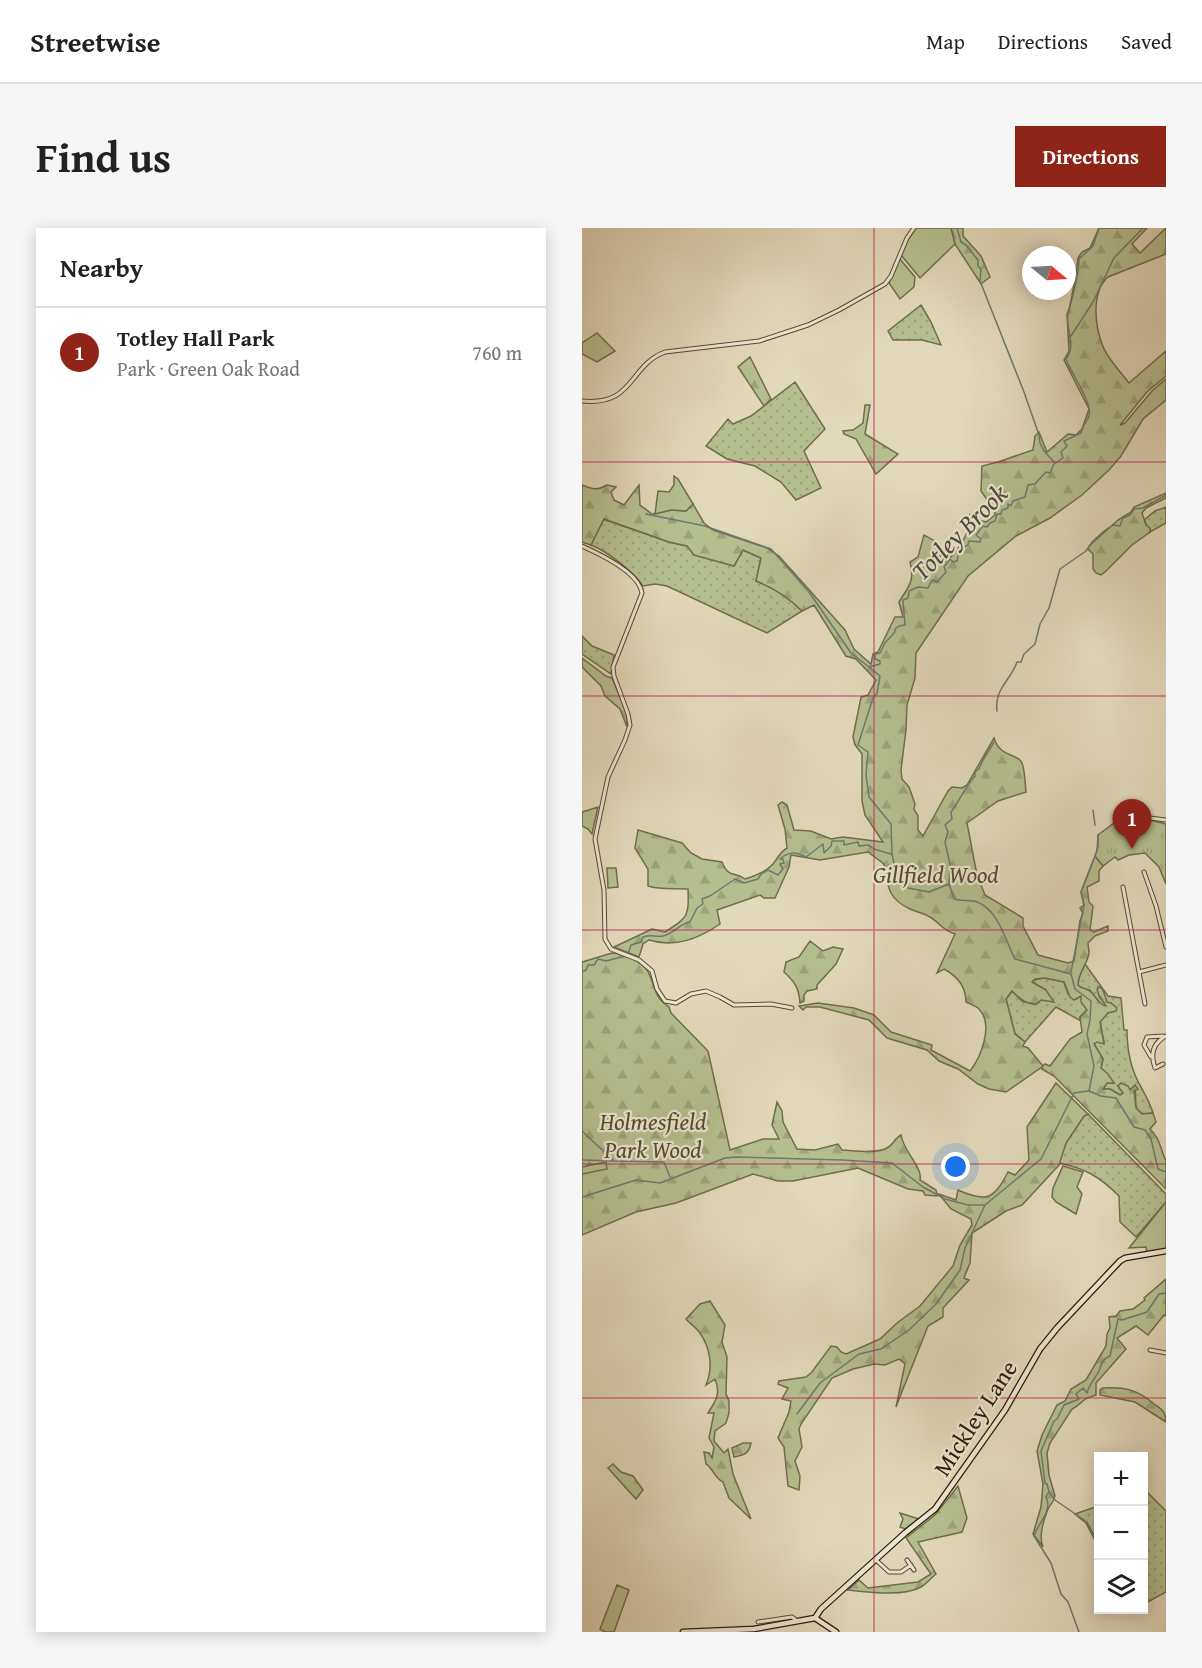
<!DOCTYPE html>
<meta charset="utf-8">
<style>
:root{--surface:#fff;--page:#f6f6f6;--text:#222;--muted:#767676;--line:#e0e0e0;--accent:#8f2418}
body{margin:0;font-family:"Gentium Book Plus",serif;background:var(--page);color:var(--text)}
.controls{position:absolute;right:18px;bottom:18px;display:grid;overflow:hidden;border-radius:0px;box-shadow:0 3px 15px #0003}
.controls button{width:54px;height:54px;display:grid;place-items:center;padding:0;border:0;border-bottom:2px solid var(--line);background:var(--surface);color:var(--text);font:30px sans-serif}
.compass{position:absolute;left:440px;top:18px;width:54px;height:54px;border-radius:50%;background:var(--surface);box-shadow:0 3px 15px #0003;rotate:108deg}
.you{position:absolute;left:374px;top:939px;width:21px;height:21px;margin:-15px;border:4px solid #fff;border-radius:50%;background:#1a73e8;box-shadow:0 0 0 9px #1a73e833}
.badge{display:grid;place-items:center;width:39px;height:39px;border-radius:50%;background:var(--accent);color:#fff;font-size:20px;font-weight:700}
.pin{position:absolute;translate:-50% -50px;filter:drop-shadow(0 2px 3px #0008)}
.pin::after{content:'';position:absolute;top:32px;width:21px;height:18px;background:inherit;clip-path:polygon(0 0,100% 0,50% 100%)}
.list{margin:0;padding:0;list-style:none}
h2{display:flex;justify-content:space-between;align-items:center;height:78px;margin:0;padding:0 24px;font-size:26px}
h2 small{font-size:20px;font-weight:400;color:var(--muted)}
.list li{display:grid;grid-template-columns:39px 1fr auto;gap:18px;align-items:center;box-sizing:border-box;height:90px;padding:0 24px;border-top:2px solid var(--line)}
.list b{display:block;font-size:22px;white-space:nowrap}
.list p{margin:0;font-size:20px;white-space:nowrap;color:var(--muted)}
.list em{font-size:20px;font-style:normal;color:var(--muted)}
.icon{flex:none;width:33px;height:33px;fill:none;stroke:currentColor;stroke-width:2;stroke-linecap:round;stroke-linejoin:round}
.map{position:relative;flex:none;width:584px;height:1404px;overflow:hidden;border-radius:0px}
header{display:flex;align-items:center;gap:36px;box-sizing:border-box;height:84px;padding:0 30px;background:var(--surface);border-bottom:2px solid var(--line)}
header strong{font-size:28px}
nav{display:flex;gap:33px;margin-inline-start:auto;font-size:21px}
.intro{display:flex;align-items:center;justify-content:space-between;box-sizing:border-box;height:144px;padding:0 36px}
h1{margin:0;font-size:42px}
.button{padding:15px 27px;border-radius:0px;background:var(--accent);color:#fff;font-size:21px;font-weight:700}
main{display:flex;gap:36px;padding:0 36px}
aside{flex:1;background:var(--surface);border-radius:0px;box-shadow:0 3px 15px #0003}
.map>svg:first-child{display:block}
.grass{fill:url(#grass-dots);stroke:#706d4c;stroke-width:1.5}
.forest{fill:url(#forest-firs);stroke:#706d4c;stroke-width:1.5;fill-rule:evenodd}
.park{fill:url(#park-tufts);stroke:#706d4c;stroke-width:1.5}
.garden{fill:#b5bf8e;stroke:#706d4c;stroke-width:1.5}
.lines{fill:none;stroke-linecap:round;stroke-linejoin:round}
.stream{stroke:#6c7972;stroke-width:1.5}
.street-casing{stroke:#584a35;stroke-width:5}
.secondary-casing{stroke:#2a1b09;stroke-width:7}
.street{stroke:#ece6d2;stroke-width:3}
.secondary{stroke:#ece6d2;stroke-width:4.5}
.grid{fill:none;stroke:#c2185b;stroke-width:1.5;stroke-opacity:0.55}
.labels{text-anchor:middle;dominant-baseline:central;stroke-width:4.5;stroke-linejoin:round;paint-order:stroke}
.park-label{font-size:24px;font-style:italic;fill:#544c31;stroke:#ece6d2}
.street-label{font-size:24px;fill:#2a1b09;stroke:#ece6d2}
.water-label{font-size:26px;font-style:italic;fill:#4b4a3e;stroke:#ece6d2}
</style>
<header>
<strong>Streetwise</strong>
<nav><a>Map</a><a>Directions</a><a>Saved</a></nav>
</header>
<div class="intro"><h1>Find us</h1><a class="button">Directions</a></div>
<main>
<aside>
<h2>Nearby<small></small></h2>
<ul class="list">
<li><span class="badge">1</span><div><b>Totley Hall Park</b><p>Park · Green Oak Road</p></div><em>760 m</em></li>
</ul>
</aside>
<div class="map">
<svg width="584" height="1404" viewBox="0 0 584 1404">
<defs>
<pattern id="grass-dots" width="8" height="8" patternUnits="userSpaceOnUse" patternTransform="scale(1.5)"><rect width="8" height="8" fill="#b5bf8e"/><path d="M2 2h.1M6 6h.1" fill="none" stroke="#9ca479" stroke-width="1.8" stroke-linecap="round"/></pattern>
<pattern id="forest-firs" width="22" height="20" patternUnits="userSpaceOnUse" patternTransform="scale(1.5)"><rect width="22" height="20" fill="#b5bf8e"/><path d="M5 1l3.5 6h-7zM16 11l3.5 6h-7z" fill="#9ca479"/></pattern>
<pattern id="park-tufts" width="24" height="20" patternUnits="userSpaceOnUse" patternTransform="scale(1.5)"><rect width="24" height="20" fill="#b5bf8e"/><path d="M3 7l-1-3M5 7V3M7 7l1-3M15 17l-1-3M17 17v-4M19 17l1-3" fill="none" stroke="#9ca479"/></pattern>
</defs>
<rect width="100%" height="100%" fill="#e2d9ba"/>
<filter id="stains"><feTurbulence type="fractalNoise" baseFrequency=".00333" numOctaves="4"/><feColorMatrix values="0 0 0 0 .2 0 0 0 0 .09 0 0 0 0 .02 0 0 0 .5 -.17"/></filter>
<radialGradient id="worn" r=".72"><stop offset=".6" stop-color="#630" stop-opacity="0"/><stop offset="1" stop-color="#630" stop-opacity=".3"/></radialGradient>
<path class="grass" d="M 339,77 L 349,94 L 359,117 L 340,112 L 311,112 L 306,103 Z
M 213,154 L 243,201 L 222,223 L 239,260 L 214,272 L 199,254 L 173,238 L 145,231 L 124,218 L 146,191 L 151,196 L 169,188 Z
M 584,279 L 584,295 L 568,304 L 568,301 L 564,297 L 563,291 L 573,283 Z
M 21,291 L 87,314 L 105,318 L 152,338 L 161,322 L 179,330 L 174,353 C 192,360 206,369 220,383 L 185,405 L 85,358 L 73,356 L 61,358 C 52,344 25,323 9,317 Z
M 0,408 L 10,418 L 32,427 L 29,446 L 0,426 Z
M 503,736 L 526,768 L 539,770 L 542,802 L 545,802 C 545,820 549,842 559,859 C 564,868 568,875 571,885 L 560,886 L 554,880 L 553,858 L 548,862 L 536,858 L 541,865 L 538,867 L 528,861 L 521,861 L 525,855 L 532,855 L 519,840 L 521,831 L 512,816 L 515,814 L 522,814 L 518,794 L 526,784 L 521,762 L 516,759 L 517,768 L 525,778 L 520,778 L 508,762 L 498,760 L 496,757 L 497,748 Z
M 463,750 L 482,754 L 486,766 L 499,768 L 505,782 L 498,789 L 499,793 L 474,779 L 443,814 L 433,806 L 424,771 L 430,763 L 441,774 L 457,774 L 464,762 L 450,754 L 450,752 Z
M 506,886 L 584,966 L 584,974 L 554,1009 L 538,994 L 537,968 C 517,948 504,941 477,935 L 484,915 L 502,888 Z
M 566,1265 L 584,1283 L 584,1364 L 562,1376 L 562,1266 Z
M 516,1278 L 516,1318 L 504,1295 L 493,1286 Z"/>
<path class="forest" d="M 369,0 L 381,0 L 381,8 L 399,28 L 408,49 L 399,56 L 373,16 Z
M 517,0 L 565,0 L 550,16 L 558,25 L 584,0 L 584,26 L 526,49 C 509,64 513,97 520,116 C 524,129 538,143 547,155 L 584,123 L 584,148 L 565,164 L 538,197 L 543,195 L 570,163 L 584,151 L 584,172 L 561,191 L 539,228 L 527,242 L 500,267 L 468,290 L 434,308 L 386,348 L 334,425 L 333,450 L 325,477 L 324,502 L 319,542 L 320,551 L 327,559 L 333,576 L 332,581 L 336,588 L 336,602 L 341,608 L 366,563 L 370,559 L 380,560 L 385,557 L 412,510 C 418,530 436,525 440,535 C 443,542 443,556 444,564 L 416,573 L 385,595 L 395,647 L 403,667 L 441,690 L 441,698 L 456,727 L 486,735 L 492,733 L 498,693 L 501,685 L 498,680 L 502,677 L 499,664 L 513,628 L 521,638 L 517,643 L 517,653 L 505,659 L 507,674 L 511,678 L 508,702 L 512,704 L 526,698 L 526,703 L 513,708 L 506,715 C 506,718 507,721 507,725 C 506,735 496,745 496,757 C 500,761 505,760 509,764 C 515,770 517,777 524,778 L 517,768 L 515,761 L 518,759 L 521,762 L 525,774 L 529,775 L 535,780 L 534,783 L 526,785 L 518,794 L 522,816 L 515,814 L 512,816 L 521,831 L 519,840 L 526,846 L 532,855 L 525,855 L 521,861 L 528,861 L 538,867 L 541,865 L 536,858 L 539,855 L 546,858 L 548,862 L 553,857 L 556,861 L 552,863 L 554,880 L 560,886 L 571,885 L 574,894 L 568,901 C 578,910 579,923 584,933 L 584,961 L 472,848 L 460,841 L 460,839 L 424,864 L 407,861 L 396,856 L 376,841 L 357,833 L 345,822 L 305,810 L 287,792 L 238,779 L 224,779 L 221,782 L 217,778 L 236,775 L 272,780 L 292,787 L 309,804 L 350,817 L 349,822 L 388,843 C 399,829 412,796 397,781 C 394,778 388,776 384,774 C 384,759 375,748 362,741 L 355,745 L 373,706 C 358,701 357,693 346,688 C 341,685 334,684 328,681 C 306,671 306,659 302,636 L 286,624 L 238,632 L 209,627 L 207,639 L 193,670 L 182,670 L 178,667 L 135,682 L 138,696 C 116,711 93,720 67,712 L 61,716 L 57,729 L 32,719 L 70,701 L 83,704 C 106,689 107,689 106,661 C 92,660 78,662 66,658 L 66,641 L 53,620 L 56,602 L 100,615 L 109,625 L 120,631 L 140,634 C 147,651 152,643 163,651 C 173,648 184,644 191,636 C 196,630 198,624 205,620 L 203,601 L 196,577 L 200,574 L 205,577 L 212,602 L 229,603 L 249,611 L 261,609 L 301,614 L 283,587 L 280,573 L 280,526 L 273,517 L 271,509 L 279,469 L 286,467 L 294,452 L 274,431 L 264,428 L 232,377 L 220,383 C 206,369 192,360 174,353 L 179,330 L 161,322 L 152,338 L 112,327 L 105,318 L 87,314 L 22,291 L 9,317 L 0,314 L 0,257 C 10,261 15,263 25,257 L 34,259 L 29,264 L 32,272 L 42,277 L 57,257 L 58,277 L 70,286 L 89,282 L 104,283 L 111,276 L 122,295 L 131,302 L 185,320 L 197,328 L 263,402 L 272,421 L 289,436 L 291,426 L 296,424 L 313,389 L 321,389 L 317,374 C 327,358 333,353 328,334 L 336,329 L 342,307 L 353,313 L 359,329 L 363,333 C 376,326 390,301 388,287 L 393,291 L 404,294 L 413,287 L 413,283 L 399,263 L 400,238 L 416,234 L 451,222 L 453,208 L 457,204 L 465,224 L 486,206 L 494,207 L 500,201 L 507,181 L 482,132 L 487,123 L 485,86 C 489,80 495,38 496,30 L 500,24 L 508,20 ZM 463,750 L 482,754 L 488,769 L 492,772 L 499,768 L 499,774 L 505,782 L 498,789 L 500,804 L 488,811 L 468,838 L 463,836 L 461,838 L 446,820 L 441,818 L 443,814 L 433,806 L 424,771 L 430,763 C 438,771 443,776 455,776 L 459,772 L 472,774 L 464,762 L 450,754 L 453,751 Z
M 168,129 L 189,171 L 182,178 L 156,139 Z
M 283,177 L 288,177 L 283,206 L 316,226 L 294,246 L 274,211 L 262,206 L 261,203 L 271,202 L 281,195 Z
M 584,265 L 584,270 L 564,280 L 560,285 L 564,297 L 568,300 L 568,304 L 550,317 L 523,344 L 519,347 L 514,345 L 511,341 L 511,326 L 506,321 L 508,317 L 536,292 L 549,284 L 552,279 Z
M 0,430 L 24,448 L 30,450 L 45,486 L 45,499 L 38,481 L 23,468 L 19,458 L 0,439 Z
M 16,579 L 10,606 L 6,601 L 0,598 L 0,584 Z
M 228,713 L 241,723 L 251,719 L 261,721 L 254,736 L 235,757 L 235,761 L 225,763 L 222,767 L 222,773 L 218,775 C 217,760 213,754 202,744 L 204,734 L 217,729 Z
M 30,725 C 43,725 64,735 68,748 C 74,762 73,770 87,779 L 89,785 L 126,823 L 148,922 L 181,911 L 197,911 L 190,897 L 195,874 L 200,883 L 201,894 L 215,921 L 233,922 L 256,916 L 260,922 C 270,923 297,925 305,920 C 311,917 313,910 319,907 C 321,923 341,939 338,952 L 354,962 L 355,968 L 343,967 L 341,963 L 326,961 L 276,940 L 211,953 L 196,953 L 171,946 L 94,975 L 54,984 L 0,1007 L 0,734 Z
M 474,855 L 506,886 L 502,888 L 484,915 L 477,937 L 440,977 L 424,983 L 390,1005 L 388,1035 L 382,1050 L 387,1052 L 361,1080 L 361,1089 L 346,1098 L 314,1179 L 323,1136 L 317,1131 L 303,1137 L 292,1136 L 271,1141 L 250,1150 L 219,1196 L 217,1201 L 220,1219 L 213,1233 L 218,1248 L 217,1262 L 206,1258 L 202,1219 L 196,1210 L 207,1184 L 209,1173 L 200,1171 L 206,1160 L 196,1156 L 197,1153 L 224,1149 L 230,1144 L 249,1118 L 255,1119 L 259,1124 L 264,1126 L 298,1111 L 315,1095 L 338,1078 L 371,1038 L 378,1017 L 390,997 L 389,991 L 369,981 L 357,966 L 374,972 L 376,962 C 405,975 412,971 426,944 L 433,947 L 447,932 L 445,899 Z
M 584,1051 L 584,1088 L 582,1087 L 566,1107 L 554,1098 L 535,1110 L 544,1121 L 514,1155 L 514,1167 C 498,1171 502,1175 490,1181 L 468,1215 L 465,1225 L 467,1247 L 473,1268 C 472,1274 469,1275 466,1281 C 462,1291 456,1308 461,1319 L 451,1306 L 459,1279 L 461,1256 L 455,1223 L 460,1207 L 475,1177 L 483,1173 L 489,1161 L 504,1152 L 524,1118 L 525,1106 L 528,1100 L 527,1089 L 534,1088 L 538,1083 L 551,1081 L 563,1072 L 562,1070 Z
M 128,1073 L 143,1097 L 140,1114 L 145,1129 L 144,1166 L 147,1173 L 147,1185 L 144,1195 L 133,1203 L 132,1213 L 142,1225 L 146,1221 L 151,1246 L 169,1291 L 147,1270 L 141,1254 C 132,1250 132,1241 124,1236 L 122,1224 L 127,1225 L 130,1230 L 132,1219 L 127,1210 L 132,1185 L 126,1185 C 134,1173 139,1165 133,1151 L 124,1157 C 131,1140 129,1121 118,1105 C 114,1099 108,1096 104,1091 L 118,1076 Z
M 521,1160 C 543,1159 554,1161 571,1175 C 579,1181 584,1183 584,1194 L 553,1174 L 518,1167 L 518,1162 Z
M 161,1215 L 169,1215 C 167,1226 162,1227 152,1229 L 150,1220 Z
M 31,1236 L 39,1244 L 51,1248 L 61,1262 L 54,1271 L 26,1240 Z
M 376,1258 L 385,1290 L 380,1304 L 336,1314 L 354,1346 C 349,1350 344,1356 339,1359 C 321,1369 286,1364 266,1362 L 277,1352 L 286,1360 L 336,1354 L 349,1346 L 324,1310 L 353,1287 Z
M 318,1285 L 337,1291 L 323,1301 L 318,1299 L 321,1291 Z"/>
<path class="park" d="M 548,589 L 560,590 L 584,596 L 584,656 L 577,639 L 563,625 L 547,627 L 536,632 L 533,629 L 521,638 L 513,628 L 516,619 L 516,607 L 536,592 Z"/>
<path class="garden" d="M 334,0 L 369,0 L 373,16 L 338,50 L 319,27 L 324,14 Z
M 318,31 L 333,49 L 332,59 L 318,71 L 307,55 Z
M 15,105 L 33,123 L 15,134 L 0,126 L 0,115 Z
M 92,248 L 96,251 L 111,276 L 104,283 L 89,282 L 73,286 L 76,263 L 87,264 L 92,257 Z
M 25,640 L 34,640 L 36,659 L 26,660 Z
M 24,934 L 25,941 L 0,946 L 0,939 Z
M 481,938 L 501,944 L 495,959 L 500,966 L 494,986 L 474,974 L 470,969 L 471,960 Z
M 584,974 L 584,1021 L 565,1026 L 564,1019 L 547,1020 Z
M 35,1357 L 47,1362 L 32,1404 L 23,1404 L 18,1401 Z"/>
<g class="lines">
<path class="stream" d="M 375,0 L 379,14 L 384,17 L 396,32 L 396,38 L 399,41 L 398,53 L 442,164 L 457,207 L 458,215 L 462,223 L 472,234
M 517,0 L 511,18 L 497,31 C 497,48 490,69 486,86 C 483,101 495,118 484,131 C 489,145 511,175 507,188 C 505,194 500,198 499,205 L 482,213 L 485,218 L 479,224 L 481,230 L 472,236 L 468,245 L 464,244 L 453,256 L 446,257 L 443,269 L 431,273 L 429,278 L 426,276 L 426,280 L 420,282 L 419,286 L 415,286 L 413,293 L 408,295 L 405,299 L 401,298 L 394,307 L 399,311 L 398,314 L 387,313 L 386,317 L 382,319 L 382,324 L 377,324 L 375,333 L 371,334 L 368,331 L 362,339 L 364,344 L 355,354 L 350,352 L 346,360 L 336,359 L 327,363 L 326,370 L 321,372 L 323,397 L 317,398 L 313,401 L 313,404 L 303,415 L 298,425 L 293,426 L 293,431 L 298,433 L 298,436 L 287,439 L 298,448 L 295,465 L 291,470 L 276,517 L 286,524 L 284,547 L 287,569 L 309,596 L 310,626 L 314,645 L 326,660 L 347,664 L 367,656 L 372,671 C 379,673 385,672 392,673 C 416,679 423,712 433,731 L 489,746 L 493,761 L 509,773 L 508,792 L 505,806 L 512,838 L 507,863 L 519,868 L 534,870 L 552,899 L 563,902 L 569,911 L 576,941 L 584,944
M 489,108 L 511,74 L 532,30 L 561,0
M 64,286 L 123,298 L 189,321 L 227,364 L 269,425 L 287,439
M 415,483 C 412,461 429,452 435,434 L 439,434 L 442,426 L 453,416 L 458,396 L 467,380 L 478,341 L 504,323 L 511,313 L 522,303 L 531,297 L 538,298 L 541,290 L 548,287 L 552,281 L 561,280 L 584,267
M 511,582 L 513,597
M 367,656 L 368,636 L 363,614 L 366,604 L 363,597 L 370,591 L 369,584 C 378,572 383,559 393,548 L 393,544 L 397,541 L 401,532 L 412,514
M 46,726 L 49,717 L 59,714 L 61,709 C 68,706 73,709 81,708 C 91,706 97,696 108,694 L 115,680 L 121,676 L 120,671 L 128,668 L 153,651 L 162,655 L 176,651 L 179,646 L 186,642 L 196,647 L 201,641 L 198,636 L 202,635 L 201,631 L 198,631 C 207,623 214,624 224,629 L 241,616 L 242,625 L 249,618 L 250,613 L 262,613 L 262,617 L 276,614 L 277,618 L 287,617 L 292,621 L 309,626
M 0,744 L 4,742 L 6,737 L 12,737 L 16,731 L 24,733 L 43,728
M 489,744 L 502,677 L 499,664 L 515,623 L 516,607
M 0,903 L 32,933 L 82,934 L 88,949
M 0,932 L 32,933
M 0,969 L 54,952 L 78,955 L 143,930 L 154,929 L 260,932 L 310,935 L 341,959 L 363,971 L 386,977 L 403,977 L 459,931 L 492,865 L 506,863
M 215,1186 L 238,1155 L 277,1126 L 299,1121 L 327,1102 L 354,1076 L 378,1042 L 383,1020 L 403,977
M 466,1265 L 464,1269 C 471,1283 456,1295 452,1308 L 469,1335 L 479,1366 L 486,1374 L 497,1404
M 516,1315 L 505,1294 L 473,1272 L 467,1264 L 465,1256 L 463,1255 L 459,1223 L 472,1193 L 475,1191 L 482,1177 L 497,1171 L 494,1166 L 501,1160 L 505,1165 C 507,1156 513,1151 517,1143 C 520,1136 519,1132 528,1128 L 536,1091 L 540,1092 L 565,1084 L 577,1066 L 584,1065"/>
<g class="street-casing">
<path id="street" d="M 0,173 C 53,178 46,138 83,124 L 177,113 L 226,97 L 257,82 L 303,56 L 309,48 L 325,10 L 332,0
M 0,318 C 18,326 57,344 60,365 L 31,439 L 32,448 L 46,486 L 48,497 L 43,512 L 26,549 L 13,611 L 22,662 L 23,711 L 29,721 L 57,732 L 70,743 L 75,761 L 83,773 L 94,775 L 109,766 L 124,763 L 138,769 L 152,777 L 189,776 L 210,780
M 568,590 L 584,592
M 562,644 L 574,678 L 584,719
M 541,659 L 563,776
M 557,744 L 584,737
M 569,829 L 562,817 L 565,809 L 581,808
M 581,836 L 573,840 C 568,826 571,815 584,808
M 568,1122 L 584,1125
M 294,1332 L 307,1344 L 319,1344 L 329,1337
M 325,1332 L 332,1342
M 176,1394 L 210,1389 L 215,1393"/>
</g>
<g class="secondary-casing">
<path id="secondary" d="M 233,1390 L 239,1381 L 323,1305 L 353,1281 L 423,1182 L 458,1121 L 475,1100 L 538,1033 L 543,1030 L 584,1023
M 233,1390 L 254,1404
M 101,1404 L 172,1401 L 233,1390"/>
</g>
<use href="#street" class="street"/>
<use href="#secondary" class="secondary"/>
</g>
<path class="grid" d="M 292,0 L 292,1404M 0,234 L 584,234M 0,468 L 584,468M 0,702 L 584,702M 0,936 L 584,936M 0,1170 L 584,1170"/>
<g class="labels">
<g class="park-label">
<text x="354" y="646">Gillfield Wood</text>
<text x="71" y="893">Holmesfield<tspan x="71" dy="28">Park Wood</tspan></text>
</g>
<g class="street-label">
<text transform="translate(393 1190) rotate(-57)">Mickley Lane</text>
</g>
<g class="water-label">
<text transform="translate(377 304) rotate(-45)">Totley Brook</text>
</g>
</g>
<rect width="100%" height="100%" filter="url(#stains)"/>
<rect width="100%" height="100%" fill="url(#worn)"/>
</svg>
<div class="controls">
<button>+</button>
<button>−</button>
<button><svg class="icon" aria-label="layers" viewBox="0 0 24 24"><path d="M12 4l9 5-9 5-9-5zM3 14l9 5 9-5"/></svg></button>
</div>
<svg class="compass" viewBox="-18 -18 36 36"><path d="M0-13l5 13h-10z" fill="#e53935"/><path d="M0 13l5-13h-10z" fill="#767676"/></svg>
<div class="you"></div>
<div class="pin badge" style="left:550px;top:621px">1</div>
</div>
</main>
